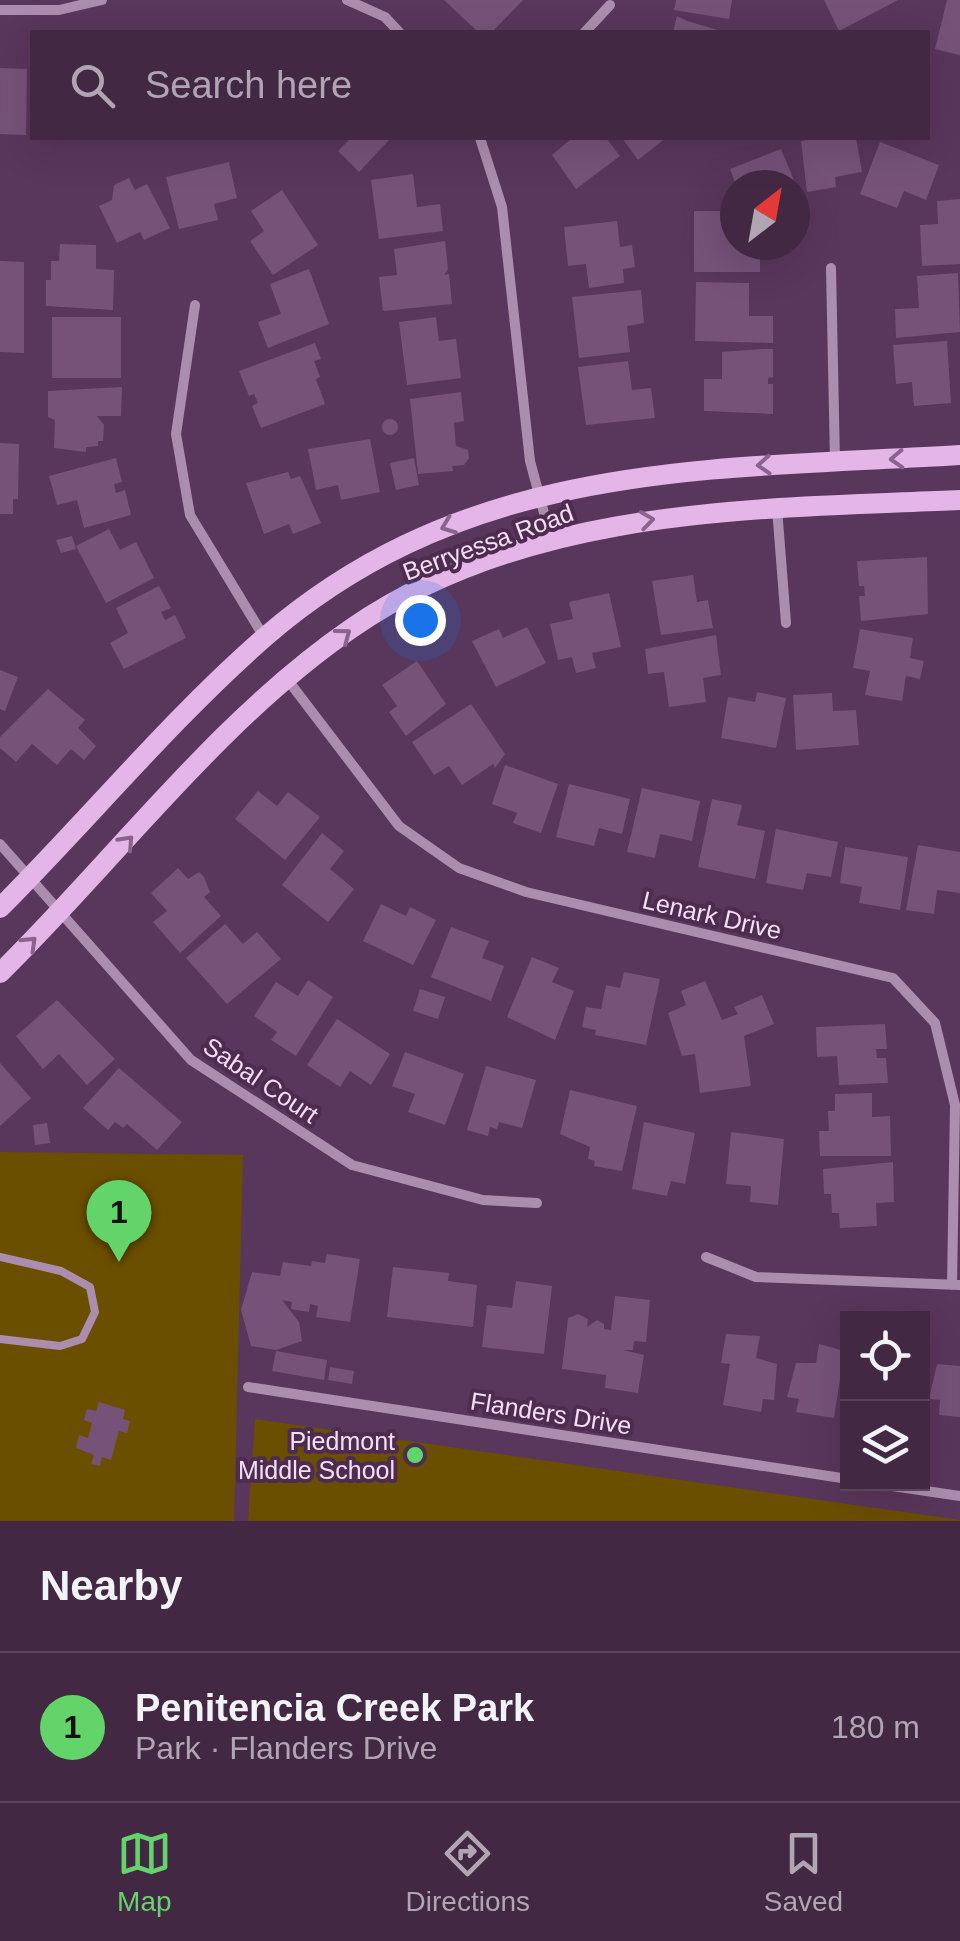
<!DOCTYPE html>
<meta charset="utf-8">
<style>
:root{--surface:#432844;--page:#4d344f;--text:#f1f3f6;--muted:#afa6b2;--line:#5b445d;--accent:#63d469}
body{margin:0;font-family:Helvetica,sans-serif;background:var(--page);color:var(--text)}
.controls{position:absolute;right:30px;bottom:30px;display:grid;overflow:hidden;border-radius:0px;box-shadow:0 10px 40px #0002}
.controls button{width:90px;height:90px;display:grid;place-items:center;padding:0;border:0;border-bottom:2px solid var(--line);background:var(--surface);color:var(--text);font:50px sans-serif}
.compass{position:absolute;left:720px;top:170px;width:90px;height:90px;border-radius:50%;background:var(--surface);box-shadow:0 10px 40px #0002;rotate:31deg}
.you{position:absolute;left:420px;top:620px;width:35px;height:35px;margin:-25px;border:8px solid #fff;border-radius:50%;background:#1a73e8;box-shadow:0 0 0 15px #1a73e833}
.badge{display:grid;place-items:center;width:65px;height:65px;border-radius:50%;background:var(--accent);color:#111;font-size:32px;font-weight:700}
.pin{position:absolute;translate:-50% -82px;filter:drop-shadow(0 2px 5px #0008)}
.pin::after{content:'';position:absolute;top:52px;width:35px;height:30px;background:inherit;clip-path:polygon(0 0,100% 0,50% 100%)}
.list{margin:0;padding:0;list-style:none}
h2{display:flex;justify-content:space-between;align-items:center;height:130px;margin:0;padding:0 40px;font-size:42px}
h2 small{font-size:32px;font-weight:400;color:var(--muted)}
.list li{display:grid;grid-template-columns:65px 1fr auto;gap:30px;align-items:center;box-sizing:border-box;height:150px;padding:0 40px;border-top:2px solid var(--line)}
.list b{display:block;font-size:38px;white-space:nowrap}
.list p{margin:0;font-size:32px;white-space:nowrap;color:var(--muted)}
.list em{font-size:32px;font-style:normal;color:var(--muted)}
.icon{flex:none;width:55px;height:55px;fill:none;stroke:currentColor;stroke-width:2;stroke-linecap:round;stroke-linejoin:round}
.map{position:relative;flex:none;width:960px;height:1521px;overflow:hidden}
.search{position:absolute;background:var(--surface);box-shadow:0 10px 40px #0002;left:30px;right:30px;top:30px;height:110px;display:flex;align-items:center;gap:25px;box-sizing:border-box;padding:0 35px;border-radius:0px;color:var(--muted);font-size:38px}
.sheet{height:280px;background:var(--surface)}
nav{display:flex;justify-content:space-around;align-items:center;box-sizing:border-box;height:140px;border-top:2px solid var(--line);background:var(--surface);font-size:28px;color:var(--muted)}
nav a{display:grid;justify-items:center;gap:5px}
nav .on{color:var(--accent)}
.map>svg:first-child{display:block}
.green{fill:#6b4f00}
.building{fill:#765279}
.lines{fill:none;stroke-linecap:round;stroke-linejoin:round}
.lane{stroke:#ab8ead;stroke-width:8}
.street{stroke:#ab8ead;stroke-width:10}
.secondary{stroke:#e4b5e7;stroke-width:20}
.oneway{stroke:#8a638c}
.poi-dot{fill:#63d469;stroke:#4e2c50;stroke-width:4}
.labels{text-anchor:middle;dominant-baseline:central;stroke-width:8;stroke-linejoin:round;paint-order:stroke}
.street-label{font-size:25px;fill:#f3def4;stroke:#4e2c50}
.poi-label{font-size:25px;fill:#f3def4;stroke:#4e2c50;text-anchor:end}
</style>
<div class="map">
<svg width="960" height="1521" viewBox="0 0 960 1521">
<rect width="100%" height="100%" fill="#59365b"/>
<path class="green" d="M 0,1152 L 243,1155 L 234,1521 L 0,1521 Z
M 255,1419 L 960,1520 L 960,1521 L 248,1521 Z"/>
<path class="building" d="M 444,0 L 523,0 L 492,32 L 478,32 Z
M 676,0 L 732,0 L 729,19 L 674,10 Z
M 824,0 L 898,0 L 839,31 Z
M 947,0 L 960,0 L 960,55 L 935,49 Z
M 677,16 L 687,21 L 725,32 L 673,32 Z
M 0,68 L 27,69 L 26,135 L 0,134 Z
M 351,138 L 391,138 L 359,172 L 338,151 Z
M 572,138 L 606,138 L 620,156 L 576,189 L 552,155 Z
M 622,138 L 666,138 L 638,160 Z
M 818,138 L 856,138 L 862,172 L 835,177 L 836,187 L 807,192 L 801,141 Z
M 880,142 L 939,165 L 926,200 L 904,191 L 897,208 L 860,194 Z
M 781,149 L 800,195 L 795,197 L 795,185 L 736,185 L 730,169 Z
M 229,162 L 237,198 L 214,204 L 218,220 L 179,229 L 166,177 Z
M 413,174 L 417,207 L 440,204 L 443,231 L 379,239 L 371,180 Z
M 129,178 L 135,190 L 147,184 L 170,228 L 144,240 L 140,232 L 117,243 L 99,206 L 112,200 L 114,185 Z
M 282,190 L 318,245 L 273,275 L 250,241 L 264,231 L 251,211 Z
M 960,199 L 960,264 L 922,266 L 920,225 L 938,224 L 937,201 Z
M 694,211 L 735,211 L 735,245 L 760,245 L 760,272 L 694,272 Z
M 617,221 L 620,247 L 632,245 L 635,267 L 623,269 L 624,283 L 589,288 L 586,264 L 568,266 L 564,227 Z
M 445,241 L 448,269 L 444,275 L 449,274 L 452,304 L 383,311 L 379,277 L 397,275 L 394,249 Z
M 60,244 L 96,245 L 96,269 L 114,270 L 113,310 L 46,306 L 46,280 L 51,280 L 51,261 L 59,261 Z
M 0,261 L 24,262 L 24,353 L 0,352 Z
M 309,269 L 329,324 L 268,348 L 258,322 L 281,314 L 270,284 Z
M 958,273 L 960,332 L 896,338 L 895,309 L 919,308 L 917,276 Z
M 696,282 L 749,283 L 749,316 L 773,316 L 773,343 L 695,341 Z
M 641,290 L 644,323 L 627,326 L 630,352 L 579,358 L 572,297 Z
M 52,317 L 121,317 L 121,378 L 52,378 Z
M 436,317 L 439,341 L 456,339 L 461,378 L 407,385 L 399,322 Z
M 947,341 L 951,403 L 914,406 L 912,382 L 896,384 L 893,345 Z
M 315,343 L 321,359 L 314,361 L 320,377 L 316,379 L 325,404 L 261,428 L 252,406 L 258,403 L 254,394 L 249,396 L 239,371 Z
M 763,349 L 773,349 L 773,377 L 768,378 L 768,384 L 773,384 L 773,414 L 704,411 L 704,379 L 722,379 L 722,352 Z
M 628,361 L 632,390 L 651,388 L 655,418 L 586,425 L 578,367 Z
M 122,387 L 121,416 L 97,416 L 104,425 L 103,441 L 98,441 L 98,446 L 86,447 L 86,452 L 54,448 L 55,420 L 48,417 L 48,391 Z
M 461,392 L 464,421 L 454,423 L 456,446 L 468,450 L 469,458 L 464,465 L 452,466 L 453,471 L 418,474 L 410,399 Z
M382 427a8 8 0 1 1 16 0a8 8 0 1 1-16 0Z
M 370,439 L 380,492 L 341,500 L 338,485 L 316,490 L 308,449 Z
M 0,443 L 19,444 L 18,499 L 13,499 L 13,514 L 0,514 Z
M 116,458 L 122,482 L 114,484 L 116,493 L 125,490 L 131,515 L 84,528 L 77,500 L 57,505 L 49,476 Z
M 414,458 L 419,485 L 396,490 L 390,463 Z
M 288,472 L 291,479 L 300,476 L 321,523 L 293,534 L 289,524 L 264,534 L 246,483 Z
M 109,529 L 120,550 L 136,542 L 154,578 L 106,603 L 76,546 Z
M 72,536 L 76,549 L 61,553 L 56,540 Z
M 927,557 L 928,614 L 861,621 L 859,596 L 865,596 L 864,586 L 859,586 L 857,561 Z
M 693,575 L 697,602 L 708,600 L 713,628 L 661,635 L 652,581 Z
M 159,586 L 171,608 L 161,612 L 165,620 L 175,615 L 186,638 L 124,669 L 110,643 L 128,633 L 116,608 Z
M 609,593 L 621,647 L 592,653 L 596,668 L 576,673 L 572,657 L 558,660 L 550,624 L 573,619 L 569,602 Z
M 527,627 L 546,663 L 496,687 L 472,641 L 499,629 L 503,638 Z
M 860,629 L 913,638 L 910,658 L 924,661 L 920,679 L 906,676 L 902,701 L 865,695 L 870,671 L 853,668 Z
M 716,635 L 721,675 L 703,678 L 706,702 L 669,707 L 664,672 L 648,674 L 645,649 Z
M 417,661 L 446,704 L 406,736 L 389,712 L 397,706 L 382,685 Z
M 0,670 L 18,677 L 5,711 L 0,709 Z
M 48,689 L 85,720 L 78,728 L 96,746 L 84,760 L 71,749 L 57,765 L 32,744 L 16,762 L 0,748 L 0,737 Z
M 757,692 L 786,698 L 776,748 L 721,738 L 728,697 L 755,702 Z
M 832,693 L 833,711 L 856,710 L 859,745 L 796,750 L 793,695 Z
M 471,704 L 505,754 L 495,768 L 493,764 L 462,785 L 449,766 L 434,775 L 412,742 Z
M 505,765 L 558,784 L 541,833 L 513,823 L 517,813 L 492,804 Z
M 569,784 L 630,799 L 622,834 L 599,828 L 594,846 L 556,837 Z
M 642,788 L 700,801 L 692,841 L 660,834 L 655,858 L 627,852 Z
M 258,791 L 277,806 L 288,792 L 320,817 L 285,860 L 235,819 Z
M 712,799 L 742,805 L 737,825 L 765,831 L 755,879 L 698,867 Z
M 776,829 L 838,842 L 831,877 L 807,873 L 803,890 L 766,883 Z
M 322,833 L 344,851 L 330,869 L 354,889 L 328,922 L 282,885 Z
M 918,845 L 960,852 L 960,893 L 937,890 L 934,914 L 906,910 Z
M 845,847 L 908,857 L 900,910 L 859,903 L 862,887 L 840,883 Z
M 178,868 L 188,879 L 199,872 L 204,877 L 210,892 L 204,897 L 221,916 L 180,953 L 153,922 L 167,911 L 151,893 Z
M 381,904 L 406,916 L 410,907 L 436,920 L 413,965 L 363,941 Z
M 225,924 L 243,944 L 257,932 L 281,959 L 227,1004 L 186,958 Z
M 451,927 L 489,941 L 482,958 L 504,966 L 491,1001 L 431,977 Z
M 532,957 L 559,968 L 552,982 L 574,991 L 555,1040 L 507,1017 Z
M 624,972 L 660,979 L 646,1045 L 595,1035 L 596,1030 L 582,1027 L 586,1007 L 601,1009 L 606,985 L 620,988 Z
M 308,980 L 333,997 L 296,1056 L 271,1040 L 277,1032 L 254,1016 L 276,982 L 298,996 Z
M 705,981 L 722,1020 L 738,1014 L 734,1007 L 762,995 L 774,1024 L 744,1036 L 751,1086 L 700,1093 L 695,1054 L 682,1056 L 668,1013 L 686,1005 L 681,991 Z
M 420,989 L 445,997 L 438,1019 L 413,1011 Z
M 57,1000 L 115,1059 L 87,1085 L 59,1054 L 43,1069 L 16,1036 Z
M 337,1019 L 390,1054 L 371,1085 L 350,1071 L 340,1087 L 307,1065 Z
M 885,1024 L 887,1049 L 876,1049 L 877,1058 L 886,1058 L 888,1083 L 839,1085 L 837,1056 L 817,1057 L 816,1027 Z
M 405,1052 L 464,1074 L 445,1125 L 408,1112 L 415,1094 L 392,1086 Z
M 0,1063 L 31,1098 L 0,1126 Z
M 486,1066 L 536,1080 L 522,1128 L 499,1122 L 497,1129 L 490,1127 L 488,1136 L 467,1130 Z
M 119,1068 L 182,1122 L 157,1150 L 127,1124 L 123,1128 L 115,1122 L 108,1130 L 83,1108 Z
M 570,1090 L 637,1106 L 622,1171 L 594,1166 L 595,1161 L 588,1159 L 590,1147 L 560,1134 Z
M 872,1093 L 872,1117 L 890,1116 L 891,1156 L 820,1156 L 819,1131 L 829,1131 L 828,1111 L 835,1111 L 835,1094 Z
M 644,1122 L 695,1133 L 685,1184 L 671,1181 L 667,1196 L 632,1189 Z
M 47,1123 L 50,1143 L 35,1145 L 33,1125 Z
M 731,1132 L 784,1139 L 778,1205 L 750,1202 L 751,1186 L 726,1184 Z
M 893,1162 L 894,1202 L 876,1203 L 877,1226 L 840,1228 L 839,1213 L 832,1213 L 831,1194 L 824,1194 L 823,1169 Z
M 327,1254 L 360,1259 L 350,1322 L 316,1317 L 318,1306 L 310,1304 L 309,1312 L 291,1309 L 292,1302 L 282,1300 L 299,1322 L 302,1341 L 276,1350 L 251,1346 L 241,1310 L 252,1272 L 280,1276 L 283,1262 L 311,1266 L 312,1261 L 325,1263 Z
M 393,1267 L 449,1273 L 448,1281 L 477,1285 L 473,1327 L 387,1317 Z
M 516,1281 L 552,1286 L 544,1354 L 482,1347 L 487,1305 L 512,1308 Z
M 615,1296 L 650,1300 L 646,1342 L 634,1341 L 633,1350 L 623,1350 L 644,1355 L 638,1393 L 605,1388 L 606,1375 L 562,1369 L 568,1318 L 578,1314 L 588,1319 L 587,1327 L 597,1320 L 604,1324 L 604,1329 L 611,1330 Z
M 726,1334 L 760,1336 L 756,1358 L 777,1364 L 774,1400 L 763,1399 L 761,1412 L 723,1405 L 730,1364 L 721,1363 Z
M 819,1344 L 848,1352 L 848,1381 L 840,1379 L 834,1418 L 796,1412 L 799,1399 L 787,1397 L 796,1363 L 816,1363 Z
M 276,1351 L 327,1360 L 324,1380 L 272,1371 Z
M 937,1364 L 960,1366 L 960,1417 L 939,1415 L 940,1400 L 929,1399 Z
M 330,1367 L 354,1371 L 352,1384 L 328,1380 Z
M 99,1402 L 125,1410 L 123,1419 L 130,1421 L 127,1433 L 119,1431 L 111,1460 L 102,1457 L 100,1466 L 91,1464 L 94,1455 L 76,1448 L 79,1435 L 88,1438 L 92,1423 L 84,1420 L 87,1409 L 96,1411 Z"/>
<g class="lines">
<path class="lane" d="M 0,1257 L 61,1271 L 90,1287 L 95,1312 L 82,1339 L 60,1346 L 0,1339"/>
<path class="street" d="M 347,0 L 385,17 L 399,32
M 0,10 L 59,10 L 102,0
M 585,32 L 610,5
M 480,138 L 502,207 L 530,461 L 551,539
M 831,268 L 835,462
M 195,305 L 176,434 L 190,515 L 264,637
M 777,508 L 786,623
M 287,679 L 399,826 L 459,868 L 526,892 L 893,978 L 935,1023 L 955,1105 L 952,1285
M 0,844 L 191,1060 L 352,1165 L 483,1200 L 537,1203
M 706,1257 L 756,1277 L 960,1285
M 248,1387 L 848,1479
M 879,1484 L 960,1496"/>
<path class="secondary" d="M 0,908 C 89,819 170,720 265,637 C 470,460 707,470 960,455
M 0,973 C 115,860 219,719 352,628 C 529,506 755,509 960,500"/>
</g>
<defs><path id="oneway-chevron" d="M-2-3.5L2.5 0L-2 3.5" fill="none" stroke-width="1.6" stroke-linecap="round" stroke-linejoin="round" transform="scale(2.5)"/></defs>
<g class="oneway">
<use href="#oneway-chevron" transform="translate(897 459) rotate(177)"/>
<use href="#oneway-chevron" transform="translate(764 465) rotate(176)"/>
<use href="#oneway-chevron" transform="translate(647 520) rotate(-8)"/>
<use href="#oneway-chevron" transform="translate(448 526) rotate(159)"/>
<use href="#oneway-chevron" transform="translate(344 635) rotate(-37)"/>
<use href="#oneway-chevron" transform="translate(127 842) rotate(-47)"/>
<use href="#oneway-chevron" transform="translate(30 943) rotate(-44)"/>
</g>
<circle class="poi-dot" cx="415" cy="1455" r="10"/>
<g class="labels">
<g class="street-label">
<text transform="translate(488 542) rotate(-20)">Berryessa Road</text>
<text transform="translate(712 915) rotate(13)">Lenark Drive</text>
<text transform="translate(261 1080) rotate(34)">Sabal Court</text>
<text transform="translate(551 1413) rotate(9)">Flanders Drive</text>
</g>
<g class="poi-label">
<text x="395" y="1441">Piedmont<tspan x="395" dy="29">Middle School</tspan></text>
</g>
</g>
</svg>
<div class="controls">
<button><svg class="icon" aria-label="locate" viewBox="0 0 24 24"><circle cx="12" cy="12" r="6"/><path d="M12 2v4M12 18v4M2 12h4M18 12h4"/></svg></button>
<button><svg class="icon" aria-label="layers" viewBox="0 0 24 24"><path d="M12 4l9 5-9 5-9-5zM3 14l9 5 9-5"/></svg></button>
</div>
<svg class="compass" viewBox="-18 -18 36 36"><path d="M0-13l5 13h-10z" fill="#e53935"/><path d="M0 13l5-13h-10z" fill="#afa6b2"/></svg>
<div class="you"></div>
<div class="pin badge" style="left:119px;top:1262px">1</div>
<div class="search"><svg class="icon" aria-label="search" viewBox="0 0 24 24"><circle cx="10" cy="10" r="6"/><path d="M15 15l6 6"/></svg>Search here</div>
</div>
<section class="sheet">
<h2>Nearby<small></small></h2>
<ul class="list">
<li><span class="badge">1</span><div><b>Penitencia Creek Park</b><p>Park · Flanders Drive</p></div><em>180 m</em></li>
</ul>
</section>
<nav>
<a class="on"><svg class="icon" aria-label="map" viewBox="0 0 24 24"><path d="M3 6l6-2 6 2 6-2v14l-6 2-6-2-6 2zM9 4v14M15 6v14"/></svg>Map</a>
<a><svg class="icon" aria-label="directions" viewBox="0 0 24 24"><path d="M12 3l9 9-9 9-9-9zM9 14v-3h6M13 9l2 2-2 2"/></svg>Directions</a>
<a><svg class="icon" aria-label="saved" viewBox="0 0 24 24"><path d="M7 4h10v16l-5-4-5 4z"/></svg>Saved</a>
</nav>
